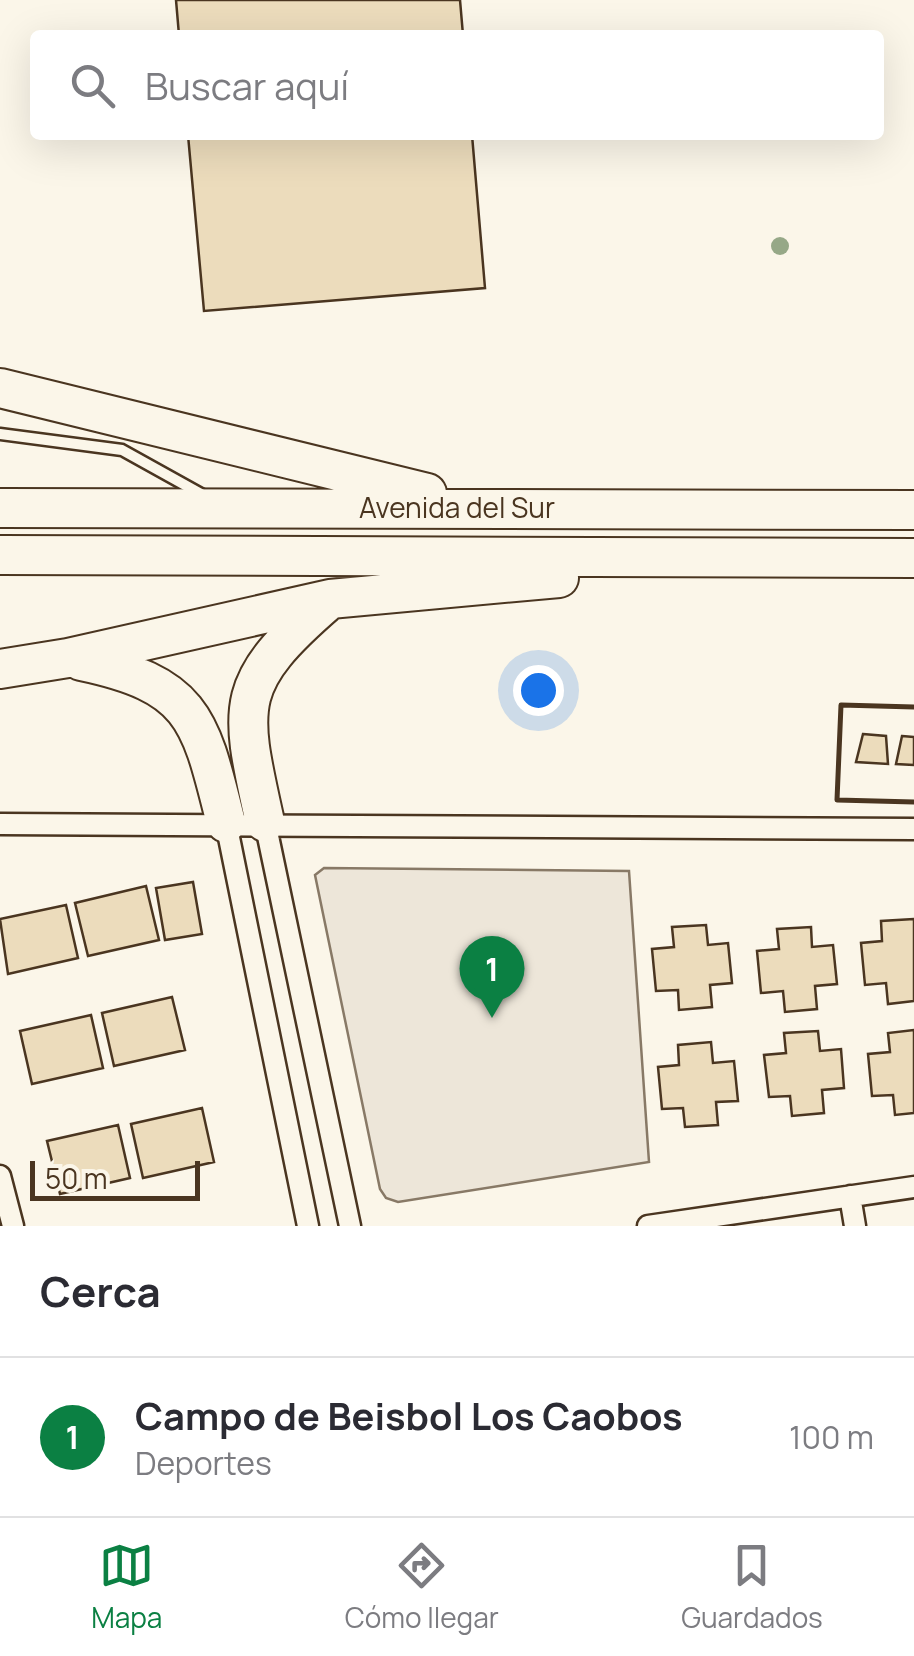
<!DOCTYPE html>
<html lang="es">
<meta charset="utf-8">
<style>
:root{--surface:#fff;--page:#f2f2f3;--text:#2b2b33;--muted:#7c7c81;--line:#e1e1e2;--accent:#0b8043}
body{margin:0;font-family:Manrope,sans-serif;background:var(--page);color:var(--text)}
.scale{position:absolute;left:30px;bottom:25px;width:170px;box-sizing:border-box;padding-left:10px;border:5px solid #4a3520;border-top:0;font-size:28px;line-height:35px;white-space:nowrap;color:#4a3520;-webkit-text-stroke:8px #fbf6e9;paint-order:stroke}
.you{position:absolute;left:538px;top:690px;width:35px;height:35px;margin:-25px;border:8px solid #fff;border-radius:50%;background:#1a73e8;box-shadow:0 0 0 15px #1a73e833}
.badge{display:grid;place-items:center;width:65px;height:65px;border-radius:50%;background:var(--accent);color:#fff;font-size:32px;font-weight:700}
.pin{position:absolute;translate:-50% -82px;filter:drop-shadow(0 2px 5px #0008)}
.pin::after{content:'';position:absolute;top:52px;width:35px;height:30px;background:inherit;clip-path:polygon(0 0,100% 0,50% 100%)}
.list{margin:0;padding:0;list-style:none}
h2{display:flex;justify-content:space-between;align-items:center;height:130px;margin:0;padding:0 40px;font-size:42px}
h2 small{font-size:32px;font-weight:400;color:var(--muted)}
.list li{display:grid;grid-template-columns:65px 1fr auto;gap:30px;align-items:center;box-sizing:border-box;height:160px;padding:0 40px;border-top:2px solid var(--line)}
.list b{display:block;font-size:38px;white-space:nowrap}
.list p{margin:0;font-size:32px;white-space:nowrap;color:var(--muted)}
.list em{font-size:32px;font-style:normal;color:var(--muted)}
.icon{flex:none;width:55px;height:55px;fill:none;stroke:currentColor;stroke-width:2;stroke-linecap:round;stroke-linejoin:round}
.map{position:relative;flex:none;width:914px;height:1226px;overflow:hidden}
.search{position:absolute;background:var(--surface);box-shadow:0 10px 40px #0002;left:30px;right:30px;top:30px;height:110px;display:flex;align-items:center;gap:25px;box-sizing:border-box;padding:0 35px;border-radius:10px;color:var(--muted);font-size:38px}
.sheet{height:290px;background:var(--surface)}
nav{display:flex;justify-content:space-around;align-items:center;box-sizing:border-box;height:140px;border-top:2px solid var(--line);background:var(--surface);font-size:28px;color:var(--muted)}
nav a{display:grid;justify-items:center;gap:5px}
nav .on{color:var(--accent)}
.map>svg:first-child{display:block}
.green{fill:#ede6d9;stroke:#887966;stroke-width:2.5}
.building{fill:#ecdcbc;stroke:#4a3520;stroke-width:2.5}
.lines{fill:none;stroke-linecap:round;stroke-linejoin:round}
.lane-casing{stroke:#4a3520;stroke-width:15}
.street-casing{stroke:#4a3520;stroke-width:25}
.highway-casing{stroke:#4a3520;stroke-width:42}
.lane{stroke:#fbf6e9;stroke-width:10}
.street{stroke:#fbf6e9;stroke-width:20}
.highway{stroke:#fbf6e9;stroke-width:38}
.wall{stroke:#4a3520;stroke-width:5}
.tree{fill:#96a887}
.labels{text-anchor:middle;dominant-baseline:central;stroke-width:8;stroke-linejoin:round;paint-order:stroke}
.street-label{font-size:28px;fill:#4a3520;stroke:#fbf6e9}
</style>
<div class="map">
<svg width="914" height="1226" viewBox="0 0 914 1226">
<rect width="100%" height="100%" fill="#fbf6e9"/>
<path class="green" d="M 324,868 L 629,871 L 649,1162 L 398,1202 L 386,1198 L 380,1189 L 315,875 Z"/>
<path class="building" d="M 176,0 L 460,0 L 463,35 L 179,35 Z
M 188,135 L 472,135 L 485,288 L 204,311 Z
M 863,734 L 886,736 L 888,764 L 856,762 Z
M 902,736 L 914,737 L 914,765 L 896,764 Z
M 193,882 L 202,934 L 165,940 L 156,888 Z
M 146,886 L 159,940 L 88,956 L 75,903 Z
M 66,905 L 78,958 L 8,974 L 0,919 Z
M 914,919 L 914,1001 L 888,1004 L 886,983 L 865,985 L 861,943 L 882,941 L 881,921 Z
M 706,925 L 708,945 L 728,943 L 732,983 L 710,985 L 712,1007 L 679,1010 L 678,990 L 656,991 L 652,949 L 674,947 L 672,927 Z
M 811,927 L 812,947 L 833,945 L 837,984 L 815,986 L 817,1009 L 785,1012 L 783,991 L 761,993 L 757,951 L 779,949 L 777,929 Z
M 172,997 L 185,1050 L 114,1066 L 102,1013 Z
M 91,1015 L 103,1068 L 32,1084 L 20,1031 Z
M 914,1030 L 914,1113 L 895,1115 L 893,1095 L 872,1096 L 868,1054 L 890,1052 L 888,1033 Z
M 818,1031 L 820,1051 L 841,1049 L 844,1088 L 822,1090 L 824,1113 L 792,1116 L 790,1096 L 769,1097 L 764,1055 L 786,1053 L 784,1033 Z
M 711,1042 L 713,1063 L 734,1061 L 738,1101 L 716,1102 L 718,1125 L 685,1127 L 683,1108 L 662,1109 L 658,1067 L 679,1065 L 678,1045 Z
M 202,1108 L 214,1162 L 143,1178 L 131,1124 Z
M 118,1125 L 130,1178 L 60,1194 L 47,1141 Z"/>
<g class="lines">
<g class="lane-casing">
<path id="lane" d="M 0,434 L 122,450 L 203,495"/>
</g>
<g class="street-casing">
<path id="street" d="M 265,822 L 350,1226
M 226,823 L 308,1226
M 0,824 L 914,829
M 0,1176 L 13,1226
M 850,1196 L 855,1226
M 648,1226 L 914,1187"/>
</g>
<g class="highway-casing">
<path id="highway" d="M 0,388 L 427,493
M 0,508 L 914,510
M 0,555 L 914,558
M 81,661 C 195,685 200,719 226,823
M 0,669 L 68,658 L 330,599 L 559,578
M 265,822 C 239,705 232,684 328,601"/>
</g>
<use href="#lane" class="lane"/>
<use href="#street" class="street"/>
<use href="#highway" class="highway"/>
<path class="wall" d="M 914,707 L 841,705 L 837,800 L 914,802"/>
</g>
<circle class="tree" cx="780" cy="246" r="9"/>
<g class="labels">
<g class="street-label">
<text x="457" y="507">Avenida del Sur</text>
</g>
</g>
</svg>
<div class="scale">50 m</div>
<div class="you"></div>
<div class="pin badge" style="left:492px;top:1018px">1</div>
<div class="search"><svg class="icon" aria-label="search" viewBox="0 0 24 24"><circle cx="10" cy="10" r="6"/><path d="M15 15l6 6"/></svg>Buscar aquí</div>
</div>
<section class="sheet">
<h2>Cerca<small></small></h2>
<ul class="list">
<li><span class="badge">1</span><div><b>Campo de Beisbol Los Caobos</b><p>Deportes</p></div><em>100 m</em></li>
</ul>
</section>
<nav>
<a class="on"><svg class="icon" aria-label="map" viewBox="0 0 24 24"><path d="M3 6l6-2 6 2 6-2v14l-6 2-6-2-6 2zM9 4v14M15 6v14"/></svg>Mapa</a>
<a><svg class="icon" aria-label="directions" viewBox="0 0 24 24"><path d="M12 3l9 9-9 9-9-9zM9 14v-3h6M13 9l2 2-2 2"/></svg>Cómo llegar</a>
<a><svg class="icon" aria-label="saved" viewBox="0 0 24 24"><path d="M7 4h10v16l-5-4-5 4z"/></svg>Guardados</a>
</nav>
